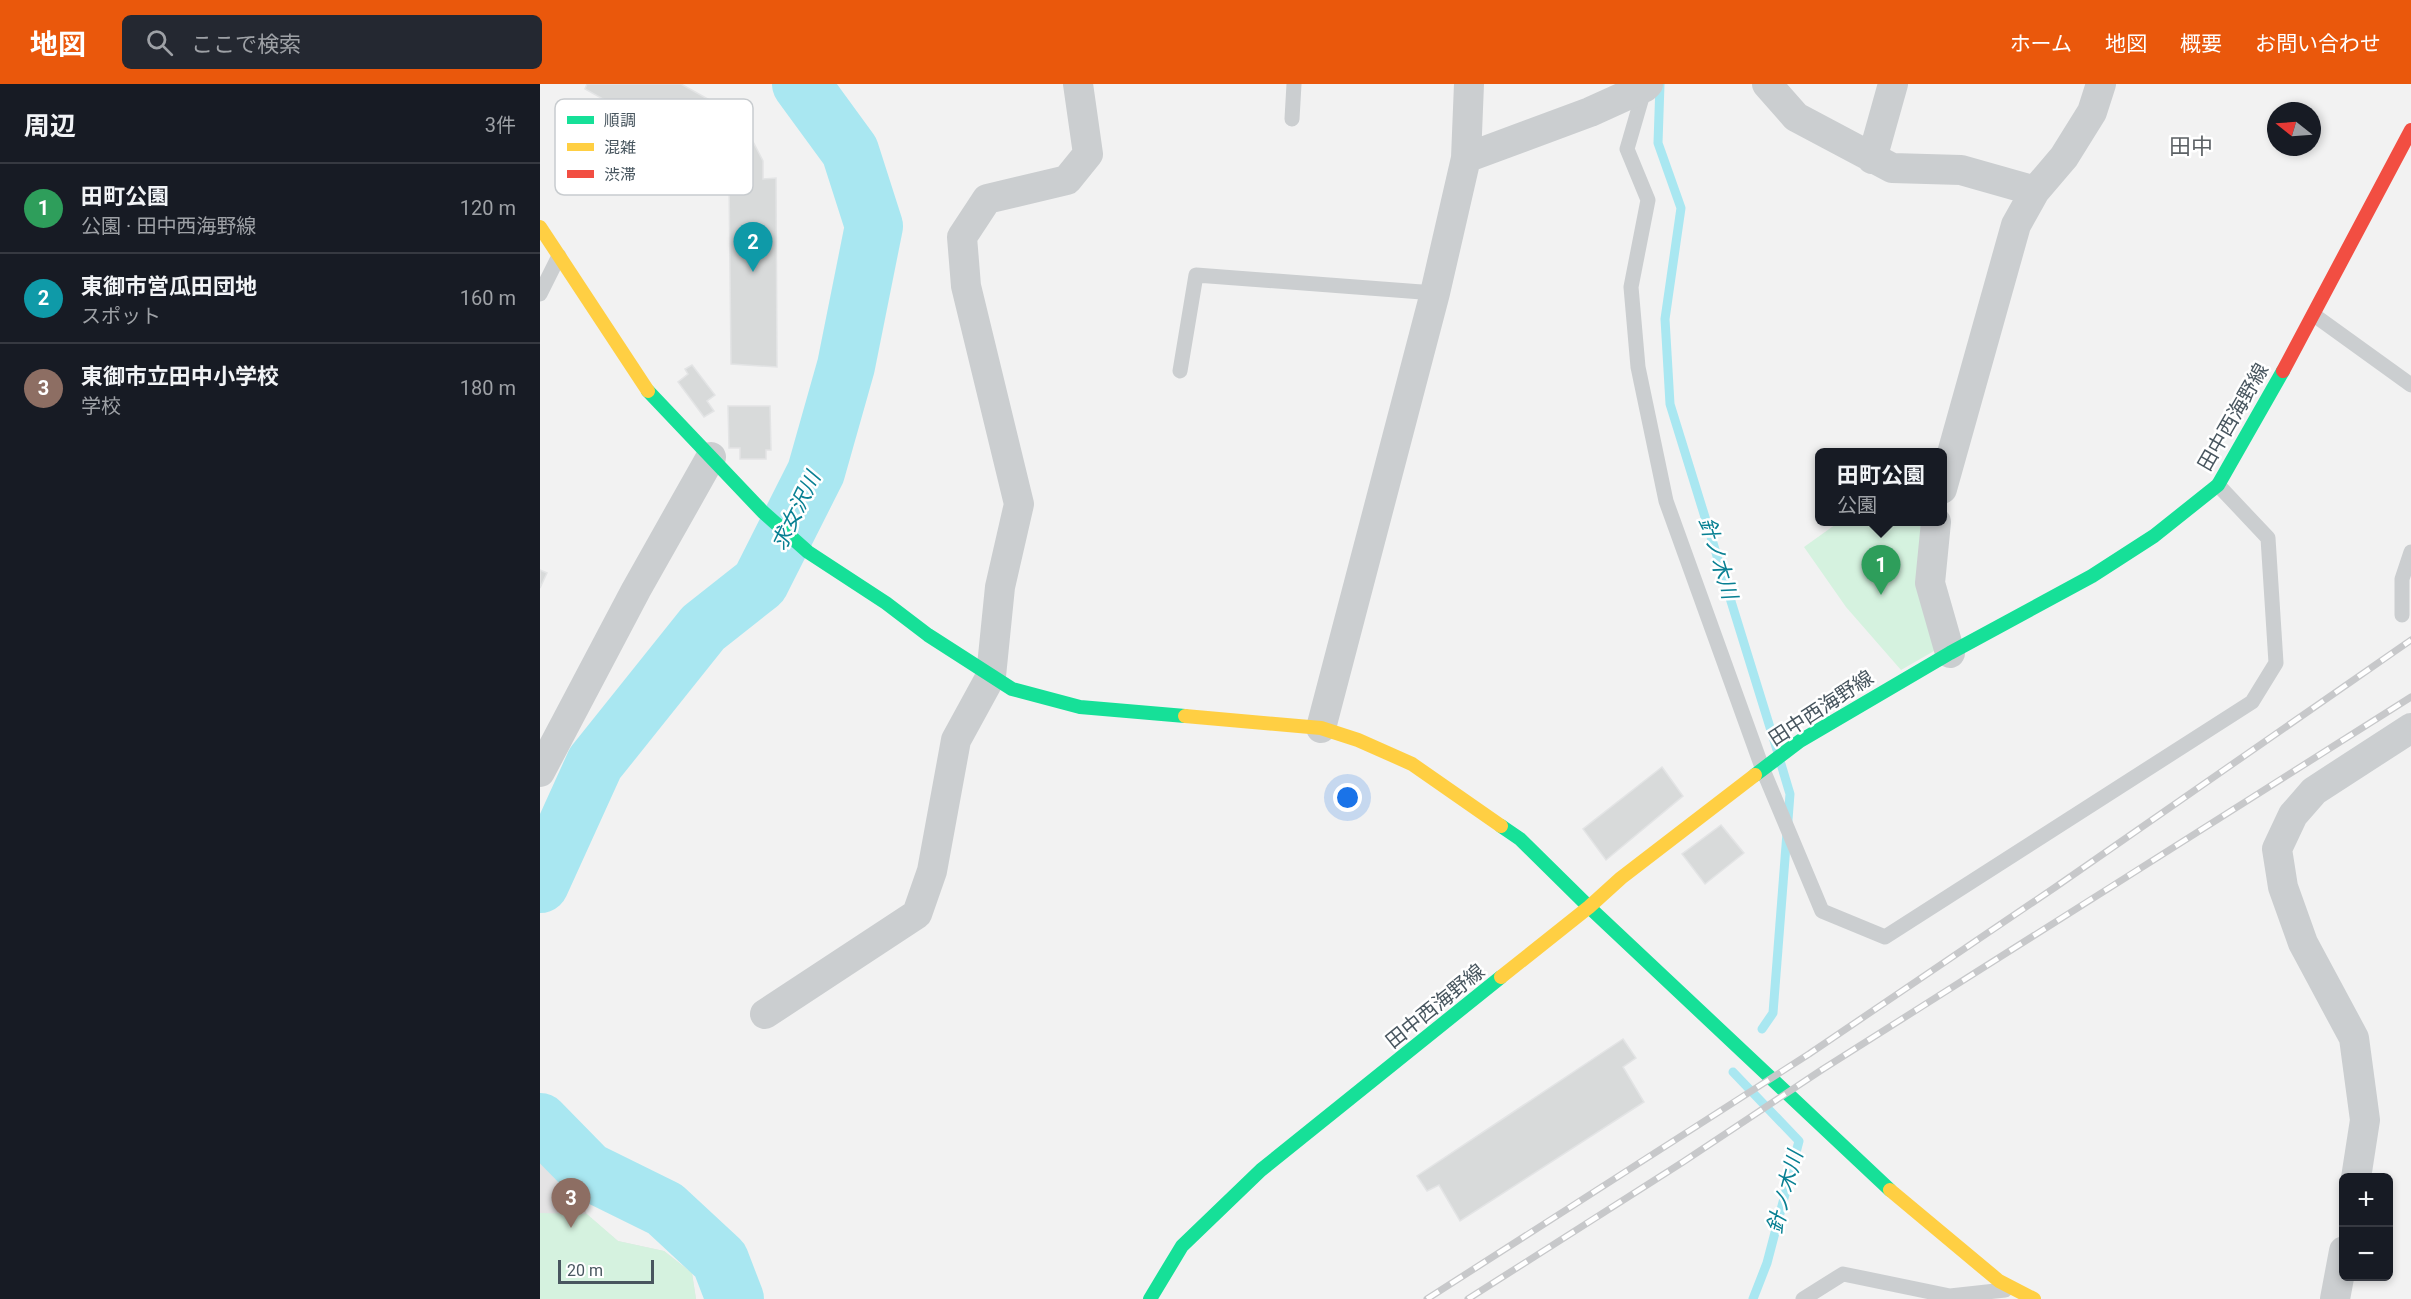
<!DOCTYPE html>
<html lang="ja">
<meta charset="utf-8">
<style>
:root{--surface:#171b24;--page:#242831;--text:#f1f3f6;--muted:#9ea1a6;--line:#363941;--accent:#ea580c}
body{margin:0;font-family:Roboto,"Noto Sans JP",sans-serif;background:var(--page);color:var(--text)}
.controls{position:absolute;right:18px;bottom:18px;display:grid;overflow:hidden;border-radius:9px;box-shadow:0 3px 9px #0003}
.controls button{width:54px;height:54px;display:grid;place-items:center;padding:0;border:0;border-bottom:2px solid var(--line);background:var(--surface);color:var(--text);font:30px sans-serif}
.compass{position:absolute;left:1727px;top:18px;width:54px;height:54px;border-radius:50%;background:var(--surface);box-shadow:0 3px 9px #0003;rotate:287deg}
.scale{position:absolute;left:18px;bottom:15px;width:96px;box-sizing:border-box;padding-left:6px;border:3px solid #48565f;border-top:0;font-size:16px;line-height:21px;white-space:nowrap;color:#48565f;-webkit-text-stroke:4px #fff;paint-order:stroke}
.you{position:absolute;left:808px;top:714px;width:21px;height:21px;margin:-15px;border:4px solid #fff;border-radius:50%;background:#1a73e8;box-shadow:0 0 0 9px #1a73e833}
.badge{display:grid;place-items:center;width:39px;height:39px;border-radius:50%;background:var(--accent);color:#fff;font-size:20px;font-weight:700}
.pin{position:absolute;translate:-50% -50px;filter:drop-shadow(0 2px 3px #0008)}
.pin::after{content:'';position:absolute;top:32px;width:21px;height:18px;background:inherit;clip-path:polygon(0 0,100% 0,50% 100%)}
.popup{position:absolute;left:1275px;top:364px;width:132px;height:78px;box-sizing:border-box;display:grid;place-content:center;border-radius:9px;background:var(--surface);filter:drop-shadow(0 2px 4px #0005);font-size:20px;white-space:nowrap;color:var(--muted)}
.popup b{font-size:22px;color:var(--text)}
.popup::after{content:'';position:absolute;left:50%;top:100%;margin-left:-12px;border:12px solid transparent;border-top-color:var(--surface)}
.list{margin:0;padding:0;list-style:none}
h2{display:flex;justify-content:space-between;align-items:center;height:78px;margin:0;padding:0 24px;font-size:26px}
h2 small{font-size:20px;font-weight:400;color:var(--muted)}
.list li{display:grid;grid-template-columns:39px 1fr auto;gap:18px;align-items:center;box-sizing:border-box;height:90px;padding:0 24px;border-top:2px solid var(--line)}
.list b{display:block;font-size:22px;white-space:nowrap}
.list p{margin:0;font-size:20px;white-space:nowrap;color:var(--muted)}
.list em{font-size:20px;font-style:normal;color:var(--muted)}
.icon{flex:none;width:33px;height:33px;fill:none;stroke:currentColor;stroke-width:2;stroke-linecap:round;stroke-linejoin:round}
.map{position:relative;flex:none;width:1871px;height:1215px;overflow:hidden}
header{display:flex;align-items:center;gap:36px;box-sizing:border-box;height:84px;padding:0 30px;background:var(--accent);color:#fff}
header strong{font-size:28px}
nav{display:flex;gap:33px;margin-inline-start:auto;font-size:21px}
.search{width:420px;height:54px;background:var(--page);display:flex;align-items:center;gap:15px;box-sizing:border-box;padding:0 21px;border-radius:9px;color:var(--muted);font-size:22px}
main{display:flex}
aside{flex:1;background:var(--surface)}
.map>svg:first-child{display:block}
.education{fill:#e4e3e4}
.green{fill:#d5f2df}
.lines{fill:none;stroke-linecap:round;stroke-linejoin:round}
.stream{stroke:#a9e7f1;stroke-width:9}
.river{stroke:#a9e7f1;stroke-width:58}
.building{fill:#d8dada;stroke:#e3e4e5;stroke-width:1.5}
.lane{stroke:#cbced0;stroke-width:15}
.street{stroke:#cbced0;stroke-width:30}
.fast{stroke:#16e098;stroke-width:14}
.slow{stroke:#ffcf43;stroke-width:14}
.jam{stroke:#f24e42;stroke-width:14}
.rail-casing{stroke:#c7c8ca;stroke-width:7}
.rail{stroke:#fff;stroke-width:4.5;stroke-dasharray:14;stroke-linecap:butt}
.labels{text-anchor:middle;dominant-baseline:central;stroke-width:5;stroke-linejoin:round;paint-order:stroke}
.street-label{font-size:20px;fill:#48565f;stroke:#fff}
.water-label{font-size:21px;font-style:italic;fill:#088093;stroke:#fff}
.quarter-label{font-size:22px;fill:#5d6266;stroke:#fff}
.key{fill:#fff;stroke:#c8cccf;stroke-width:1.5}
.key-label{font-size:16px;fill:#48565f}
</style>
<header>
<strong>地図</strong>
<div class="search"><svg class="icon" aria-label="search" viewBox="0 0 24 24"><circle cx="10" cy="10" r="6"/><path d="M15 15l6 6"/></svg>ここで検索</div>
<nav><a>ホーム</a><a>地図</a><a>概要</a><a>お問い合わせ</a></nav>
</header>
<main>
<aside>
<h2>周辺<small>3件</small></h2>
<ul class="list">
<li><span class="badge" style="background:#2e9e5b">1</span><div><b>田町公園</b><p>公園 · 田中西海野線</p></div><em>120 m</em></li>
<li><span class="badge" style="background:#0f9aa8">2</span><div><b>東御市営瓜田団地</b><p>スポット</p></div><em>160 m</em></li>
<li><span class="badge" style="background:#8d6e63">3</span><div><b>東御市立田中小学校</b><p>学校</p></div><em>180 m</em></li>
</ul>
</aside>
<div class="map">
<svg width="1871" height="1215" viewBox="0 0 1871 1215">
<rect width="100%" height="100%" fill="#f2f2f2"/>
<path class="education" d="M 0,1055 L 35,1095 L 47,1131 L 78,1157 L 124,1167 L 152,1189 L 156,1215 L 0,1215 Z"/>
<path class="green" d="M 1299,438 L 1381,438 L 1391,451 L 1401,563 L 1361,586 L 1306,523 L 1264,463 Z
M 0,1129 L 47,1130 L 78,1157 L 124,1167 L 152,1189 L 156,1215 L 0,1215 Z"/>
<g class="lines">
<path class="stream" d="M 1120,0 L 1118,59 L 1141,124 L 1125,235 L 1130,320 L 1237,666
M 1222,945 L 1233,929 L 1250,710 L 1241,680
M 1193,988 L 1259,1057 L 1227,1179 L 1213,1215"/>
<path class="river" d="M 0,800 L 55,679 L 163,544 L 220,499 L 276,388 L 306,282 L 334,142 L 310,67 L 261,0
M 0,1038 L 48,1087 L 125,1125 L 180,1176 L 195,1215"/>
</g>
<path class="building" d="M 47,0 L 141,0 L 193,29 L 187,41 L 208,48 L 223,77 L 223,95 L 236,94 L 237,283 L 191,280 L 189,96 L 172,76 L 45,5 Z
M 152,281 L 175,311 L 167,317 L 174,327 L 164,333 L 138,298 L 148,290 L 145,285 Z
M 188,322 L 230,322 L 231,366 L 226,366 L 226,375 L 200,375 L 200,364 L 189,364 Z
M 0,486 L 7,489 L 0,504 Z
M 1122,683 L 1143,712 L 1066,776 L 1043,745 Z
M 1181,741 L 1204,769 L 1165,800 L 1142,770 Z
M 1083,955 L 1096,974 L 1083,983 L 1104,1018 L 920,1137 L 899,1101 L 887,1107 L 877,1092 Z"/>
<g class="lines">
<path class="lane" d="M 1105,3 L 1087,65 L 1108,116 L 1091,203 L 1098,283 L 1126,417 L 1223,686 L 1282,827 L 1345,853 L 1712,618 L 1736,579 L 1728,454 L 1678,401
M 752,35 L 754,0
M 0,210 L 19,172
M 1774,231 L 1871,301
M 640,287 L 656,191 L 895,209
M 1862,531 L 1862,495 L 1871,468
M 1263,1215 L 1303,1190 L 1410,1212 L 1465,1206"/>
<path class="street" d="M 1227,0 L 1256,33 L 1352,84 L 1421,86 L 1495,107
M 926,74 L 1050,28 L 1105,3 L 1108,0
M 1332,75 L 1353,0
M 1402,405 L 1476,141 L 1495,107 L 1524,73 L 1552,28 L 1561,0
M 1396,438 L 1390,499 L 1410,569
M 781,644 L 895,209 L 926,74 L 929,0
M 0,688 L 96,506 L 171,373
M 225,930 L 377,830 L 392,787 L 416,656 L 451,592 L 460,503 L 479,420 L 426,202 L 422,153 L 447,115 L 527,96 L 548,70 L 538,0
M 1816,1094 L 1825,1036 L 1814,954 L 1763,859 L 1743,803 L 1737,765 L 1753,731 L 1774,707 L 1871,644
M 1795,1215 L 1804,1167"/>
<path class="fast" d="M 108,307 L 223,428 L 268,468 L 346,519 L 388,551 L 472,605 L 540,623 L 645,632
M 1215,691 L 1260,657 L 1410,569 L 1552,492 L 1614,452 L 1678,401 L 1743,287
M 961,742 L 980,755 L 1049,823 L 1350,1106
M 610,1215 L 642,1162 L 721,1086 L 961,893"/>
<path class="slow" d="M 0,143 L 108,307
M 645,632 L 781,644 L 818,656 L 872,680 L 961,742
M 961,893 L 1049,823 L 1081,794 L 1215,691
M 1350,1106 L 1459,1197 L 1494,1215"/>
<path class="jam" d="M 1743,287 L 1871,46"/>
<g class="rail-casing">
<path id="rail" d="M 887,1215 L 1269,970 L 1517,802 L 1871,556
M 928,1215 L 1143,1078 L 1283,985 L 1871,613"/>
</g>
<use href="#rail" class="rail"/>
</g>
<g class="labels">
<g class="street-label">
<text transform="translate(1693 333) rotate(-60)">田中西海野線</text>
<text transform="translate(1281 624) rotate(-33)">田中西海野線</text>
<text transform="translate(895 922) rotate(-39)">田中西海野線</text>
</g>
<g class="water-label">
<text transform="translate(256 427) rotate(-64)">求女沢川</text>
<text transform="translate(1178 474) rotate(73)">針ノ木川</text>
<text transform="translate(1245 1108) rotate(-75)">針ノ木川</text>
</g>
<g class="quarter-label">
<text x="1651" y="62">田中</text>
</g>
</g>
<rect x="15" y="15" width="198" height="96" rx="9" class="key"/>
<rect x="27" y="32" width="27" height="8" fill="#16e098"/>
<rect x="27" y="59" width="27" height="8" fill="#ffcf43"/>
<rect x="27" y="86" width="27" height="8" fill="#f24e42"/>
<g class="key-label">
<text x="64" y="42">順調</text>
<text x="64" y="69">混雑</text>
<text x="64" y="96">渋滞</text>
</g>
</svg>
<div class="controls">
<button>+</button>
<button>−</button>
</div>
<svg class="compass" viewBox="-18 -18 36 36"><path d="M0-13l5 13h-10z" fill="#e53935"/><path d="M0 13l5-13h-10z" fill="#9ea1a6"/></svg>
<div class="scale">20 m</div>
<div class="you"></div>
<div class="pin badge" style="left:1341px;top:511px;background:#2e9e5b">1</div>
<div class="popup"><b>田町公園</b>公園</div>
<div class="pin badge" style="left:213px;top:188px;background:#0f9aa8">2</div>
<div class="pin badge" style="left:31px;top:1144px;background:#8d6e63">3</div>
</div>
</main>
